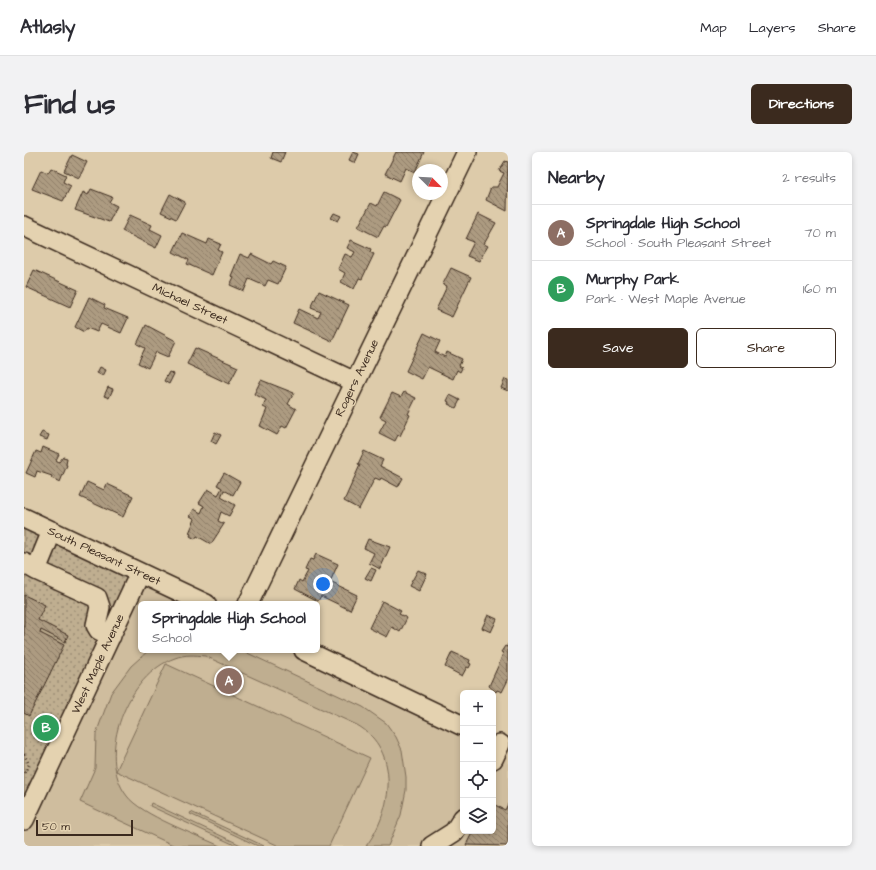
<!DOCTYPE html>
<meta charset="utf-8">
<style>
:root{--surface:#fff;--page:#f2f2f3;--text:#2b2b33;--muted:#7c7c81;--line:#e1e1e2;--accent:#3b2a1e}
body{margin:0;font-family:"Architects Daughter",sans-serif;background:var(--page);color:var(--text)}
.controls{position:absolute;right:12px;bottom:12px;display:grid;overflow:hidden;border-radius:6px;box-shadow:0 2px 6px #0003}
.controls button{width:36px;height:36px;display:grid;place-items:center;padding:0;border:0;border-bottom:1px solid var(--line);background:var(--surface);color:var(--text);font:20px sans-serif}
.compass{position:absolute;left:388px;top:12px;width:36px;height:36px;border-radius:50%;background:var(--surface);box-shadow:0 2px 6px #0003;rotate:114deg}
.scale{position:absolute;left:12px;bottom:10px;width:97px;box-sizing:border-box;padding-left:4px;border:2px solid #3b2a1e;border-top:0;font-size:11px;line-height:14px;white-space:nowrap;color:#3b2a1e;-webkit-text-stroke:3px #e4d2b0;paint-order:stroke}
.you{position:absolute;left:299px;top:432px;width:14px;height:14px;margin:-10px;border:3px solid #fff;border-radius:50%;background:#1a73e8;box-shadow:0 0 0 6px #1a73e833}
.badge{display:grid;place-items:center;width:26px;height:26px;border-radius:50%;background:var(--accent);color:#fff;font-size:13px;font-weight:700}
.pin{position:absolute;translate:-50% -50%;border:2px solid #fff;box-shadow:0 1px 4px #0006}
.popup{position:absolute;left:114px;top:449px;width:182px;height:52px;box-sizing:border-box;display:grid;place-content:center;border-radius:6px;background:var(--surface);filter:drop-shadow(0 1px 3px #0005);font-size:13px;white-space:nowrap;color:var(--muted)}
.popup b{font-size:15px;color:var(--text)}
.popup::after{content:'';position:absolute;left:50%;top:100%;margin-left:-8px;border:8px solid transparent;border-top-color:var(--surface)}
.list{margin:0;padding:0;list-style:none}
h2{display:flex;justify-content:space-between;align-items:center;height:52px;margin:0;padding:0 16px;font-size:17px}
h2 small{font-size:13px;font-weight:400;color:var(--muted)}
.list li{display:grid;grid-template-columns:26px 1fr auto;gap:12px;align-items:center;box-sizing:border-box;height:56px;padding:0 16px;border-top:1px solid var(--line)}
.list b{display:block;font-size:15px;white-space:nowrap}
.list p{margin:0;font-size:13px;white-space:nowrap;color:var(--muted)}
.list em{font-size:13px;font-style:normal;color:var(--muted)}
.actions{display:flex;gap:8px;padding:12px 16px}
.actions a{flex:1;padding:9px 0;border:1px solid var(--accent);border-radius:6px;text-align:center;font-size:14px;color:var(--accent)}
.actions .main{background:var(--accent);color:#fff}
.icon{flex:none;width:22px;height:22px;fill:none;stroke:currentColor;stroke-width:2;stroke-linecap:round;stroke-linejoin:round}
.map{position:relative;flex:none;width:484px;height:694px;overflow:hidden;border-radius:6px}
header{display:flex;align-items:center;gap:24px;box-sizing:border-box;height:56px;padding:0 20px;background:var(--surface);border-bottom:1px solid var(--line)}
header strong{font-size:19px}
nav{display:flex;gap:22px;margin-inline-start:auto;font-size:14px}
.intro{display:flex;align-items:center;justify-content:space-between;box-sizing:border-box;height:96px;padding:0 24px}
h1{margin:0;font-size:28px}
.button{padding:10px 18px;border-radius:6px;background:var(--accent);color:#fff;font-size:14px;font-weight:700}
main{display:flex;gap:24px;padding:0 24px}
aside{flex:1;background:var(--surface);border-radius:6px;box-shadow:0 2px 6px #0003}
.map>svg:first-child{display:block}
.built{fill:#cfbd9e}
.grass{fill:url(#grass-dots);stroke:#7d6c57}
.pitch{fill:#bfae90;stroke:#7d6c57}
.building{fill:url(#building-back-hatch);stroke:#3b2a1e}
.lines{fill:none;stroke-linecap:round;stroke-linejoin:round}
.minor-casing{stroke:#3b2a1e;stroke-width:22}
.path{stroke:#3b2a1e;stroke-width:2.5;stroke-dasharray:1 3;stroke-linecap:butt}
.minor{stroke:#e4d2b0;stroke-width:19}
.labels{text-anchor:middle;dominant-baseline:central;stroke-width:3;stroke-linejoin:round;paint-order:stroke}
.street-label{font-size:12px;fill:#3b2a1e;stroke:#e4d2b0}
</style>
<header>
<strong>Atlasly</strong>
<nav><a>Map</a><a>Layers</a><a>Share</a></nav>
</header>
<div class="intro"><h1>Find us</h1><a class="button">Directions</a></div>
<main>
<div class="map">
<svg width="484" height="694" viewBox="0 0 484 694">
<defs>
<pattern id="grass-dots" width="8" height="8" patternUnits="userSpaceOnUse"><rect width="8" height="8" fill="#bfae90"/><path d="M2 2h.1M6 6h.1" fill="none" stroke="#9c8e75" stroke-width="1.8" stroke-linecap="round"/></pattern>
<pattern id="building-back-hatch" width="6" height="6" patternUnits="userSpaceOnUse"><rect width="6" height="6" fill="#ad9b81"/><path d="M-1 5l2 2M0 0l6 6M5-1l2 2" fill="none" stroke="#8e7f69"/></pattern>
</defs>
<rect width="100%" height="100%" fill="#ddcbaa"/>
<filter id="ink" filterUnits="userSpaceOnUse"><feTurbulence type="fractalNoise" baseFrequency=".025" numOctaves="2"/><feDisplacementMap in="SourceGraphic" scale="8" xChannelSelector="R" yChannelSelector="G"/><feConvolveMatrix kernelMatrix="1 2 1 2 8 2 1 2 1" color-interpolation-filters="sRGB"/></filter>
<g filter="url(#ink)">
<path class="built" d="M 116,421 L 182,452 L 117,452 L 117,498 L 280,498 L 439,574 L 439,679 L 469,679 L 469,588 L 484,595 L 484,694 L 0,694 L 0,668 Z"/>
<path class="grass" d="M 0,366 L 116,421 L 0,668 Z"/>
<path class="pitch" d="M 125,498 L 217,498 L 339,555 L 362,571 L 372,585 L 378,598 L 382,625 L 382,638 L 377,663 L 364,694 L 342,694 C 369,659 377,598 333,573 L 181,504 C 171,503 161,502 151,506 C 104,522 71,603 103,644 C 117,663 173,683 196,694 L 151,694 L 56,650 L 71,616 L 72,582 L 87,541 L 107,514 Z
M 142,512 L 346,606 L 305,694 L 255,694 L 92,619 Z
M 127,651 L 219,694 L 213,694 L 126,654 Z
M 167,660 L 240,694 L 234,694 L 166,662 Z"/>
<path class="building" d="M 249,0 L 261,0 L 257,10 L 247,6 Z
M 329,0 L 335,2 L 331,11 L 325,8 Z
M 372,0 L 400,0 L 391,20 L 382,16 L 376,29 L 361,22 Z
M 48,3 L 63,10 L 55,26 L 40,19 Z
M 481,9 L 484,10 L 483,59 L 462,48 L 467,35 L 473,35 L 480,21 L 475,19 Z
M 27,16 L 42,23 L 39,30 L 47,34 L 39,49 L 8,37 L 17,18 L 24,21 Z
M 67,37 L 88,45 L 85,50 L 93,54 L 85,70 L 51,58 L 59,40 L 64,43 Z
M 360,40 L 376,48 L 362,75 L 360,74 L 354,85 L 334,75 L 347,51 L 353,54 Z
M 146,42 L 161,50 L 152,67 L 137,60 Z
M 310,61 L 317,64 L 314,69 L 307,66 Z
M 454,62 L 472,71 L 460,92 L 464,94 L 455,109 L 443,104 L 450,90 L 442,87 Z
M 106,63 L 128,73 L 126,77 L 138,83 L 132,96 L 98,79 Z
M 158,81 L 183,92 L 185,87 L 197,92 L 194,98 L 198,100 L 188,123 L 163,112 L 165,108 L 149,100 Z
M 327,88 L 347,97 L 346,100 L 350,102 L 338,127 L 335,126 L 330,137 L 317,130 L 321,121 L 314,117 L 321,102 L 328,105 L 331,100 L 323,96 Z
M 216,102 L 225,106 L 227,102 L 247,112 L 249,109 L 262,115 L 254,132 L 244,128 L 241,134 L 225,127 L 220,139 L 206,133 L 210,125 L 207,124 Z
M 427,116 L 447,125 L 428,165 L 412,158 L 423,134 L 419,132 Z
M 10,118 L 54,138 L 46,155 L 2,135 Z
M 295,139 L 325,153 L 308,189 L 269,171 L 275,157 L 294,166 L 297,160 L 287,156 Z
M 65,145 L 81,153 L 80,156 L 104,166 L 97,181 L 77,172 L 73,180 L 63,176 L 60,180 L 51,175 Z
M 122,173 L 152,189 L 144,205 L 132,200 L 124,216 L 114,211 L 121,196 L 113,192 Z
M 400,181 L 416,189 L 411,200 L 421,205 L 423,200 L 438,207 L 435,214 L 438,216 L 436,220 L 433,218 L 429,227 L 404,215 L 398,227 L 382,219 Z
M 171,196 L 214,215 L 205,232 L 163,212 Z
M 76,215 L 82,218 L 79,224 L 73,221 Z
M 145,220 L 150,222 L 145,232 L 140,229 Z
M 481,227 L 484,228 L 484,239 L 477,236 Z
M 237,228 L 270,241 L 264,252 L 272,257 L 262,276 L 258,274 L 253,283 L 236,274 L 243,257 L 239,255 L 242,248 L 230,242 Z
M 84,235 L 89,237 L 85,246 L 80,244 Z
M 380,240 L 392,246 L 384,262 L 386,263 L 376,284 L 374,283 L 371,289 L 355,281 L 362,268 L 356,265 L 368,241 L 377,245 Z
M 426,243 L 436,248 L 432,256 L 424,252 L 425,250 L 423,249 Z
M 18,280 L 25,283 L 23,288 L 15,285 Z
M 191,280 L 197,283 L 192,292 L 187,289 Z
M 19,295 L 35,302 L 32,308 L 35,310 L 39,305 L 43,306 L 42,313 L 43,313 L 36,330 L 27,326 L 28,324 L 13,319 L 11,325 L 2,321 L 12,299 L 17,301 Z
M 340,299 L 359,308 L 356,314 L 379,326 L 374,335 L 357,326 L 356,328 L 351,326 L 335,357 L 320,349 L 336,313 L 334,312 Z
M 200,321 L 216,330 L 209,343 L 200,338 L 197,345 L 211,353 L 205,364 L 197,360 L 194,369 L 200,372 L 187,392 L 173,384 L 171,387 L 166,384 L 167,382 L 165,381 L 171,367 L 166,364 L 170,357 L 177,361 L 180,354 L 175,351 L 184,337 L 194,343 L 198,336 L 193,333 Z
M 63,330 L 80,338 L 83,332 L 109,344 L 99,365 L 56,345 Z
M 344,387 L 366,395 L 356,417 L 345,411 L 350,401 L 340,396 Z
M 292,402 L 314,412 L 306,430 L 333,443 L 326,458 L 297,444 L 294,449 L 271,437 L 275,428 L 278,430 L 284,419 L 281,418 L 286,407 L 289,408 Z
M 347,416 L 352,418 L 347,429 L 341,426 Z
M 394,418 L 403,422 L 395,439 L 385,434 Z
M 0,443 L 21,453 L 14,468 L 44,483 L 41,490 L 17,478 L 16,481 L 40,493 L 5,564 L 0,561 Z
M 358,449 L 377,459 L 375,462 L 383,466 L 376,480 L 368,475 L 363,485 L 345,476 Z
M 464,463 L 473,467 L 467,480 L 458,476 Z
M 484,492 L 484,528 L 478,540 L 473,538 L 472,540 L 465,534 L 475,512 L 479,501 L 477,500 L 481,494 L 483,495 Z
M 428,500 L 446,508 L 445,511 L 447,512 L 445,516 L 443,515 L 438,524 L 421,515 Z
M 469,652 L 481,658 L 484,652 L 484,694 L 442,693 L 449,679 L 469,679 Z"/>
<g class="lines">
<g class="minor-casing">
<path id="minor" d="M 0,74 L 331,230
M 0,366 L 182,452
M 0,411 L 12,418 L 28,379
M 12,418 L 73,446 L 76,455 L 72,473 L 75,478 L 87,484
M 224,452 L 443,0
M 280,498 L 439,574
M 469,607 L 476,592
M 0,668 L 116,421
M 408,694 L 430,680 L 439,666"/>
</g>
<path class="path" d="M 258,498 L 265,501
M 0,602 L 5,612 L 0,622"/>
<use href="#minor" class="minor"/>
</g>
</g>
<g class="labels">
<g class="street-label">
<text transform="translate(166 152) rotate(25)">Michael Street</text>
<text transform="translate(333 226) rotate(-64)">Rogers Avenue</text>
<text transform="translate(80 404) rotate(25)">South Pleasant Street</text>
<text transform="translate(74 512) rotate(-65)">West Maple Avenue</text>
</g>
</g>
</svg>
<div class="controls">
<button>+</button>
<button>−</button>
<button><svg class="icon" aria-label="locate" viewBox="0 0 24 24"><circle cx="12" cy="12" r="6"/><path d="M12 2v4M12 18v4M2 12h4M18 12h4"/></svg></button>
<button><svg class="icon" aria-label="layers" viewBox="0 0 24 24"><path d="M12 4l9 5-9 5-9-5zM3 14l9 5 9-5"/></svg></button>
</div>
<svg class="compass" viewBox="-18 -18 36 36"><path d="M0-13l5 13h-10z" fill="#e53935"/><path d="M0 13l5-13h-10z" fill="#7c7c81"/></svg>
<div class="scale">50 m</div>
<div class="you"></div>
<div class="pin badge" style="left:205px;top:529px;background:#8d6e63">A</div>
<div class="popup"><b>Springdale High School</b>School</div>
<div class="pin badge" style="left:22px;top:576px;background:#2e9e5b">B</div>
</div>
<aside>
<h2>Nearby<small>2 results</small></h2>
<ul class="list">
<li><span class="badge" style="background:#8d6e63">A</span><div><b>Springdale High School</b><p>School · South Pleasant Street</p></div><em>70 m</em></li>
<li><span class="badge" style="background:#2e9e5b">B</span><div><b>Murphy Park</b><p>Park · West Maple Avenue</p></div><em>160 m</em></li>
</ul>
<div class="actions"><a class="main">Save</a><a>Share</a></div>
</aside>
</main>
